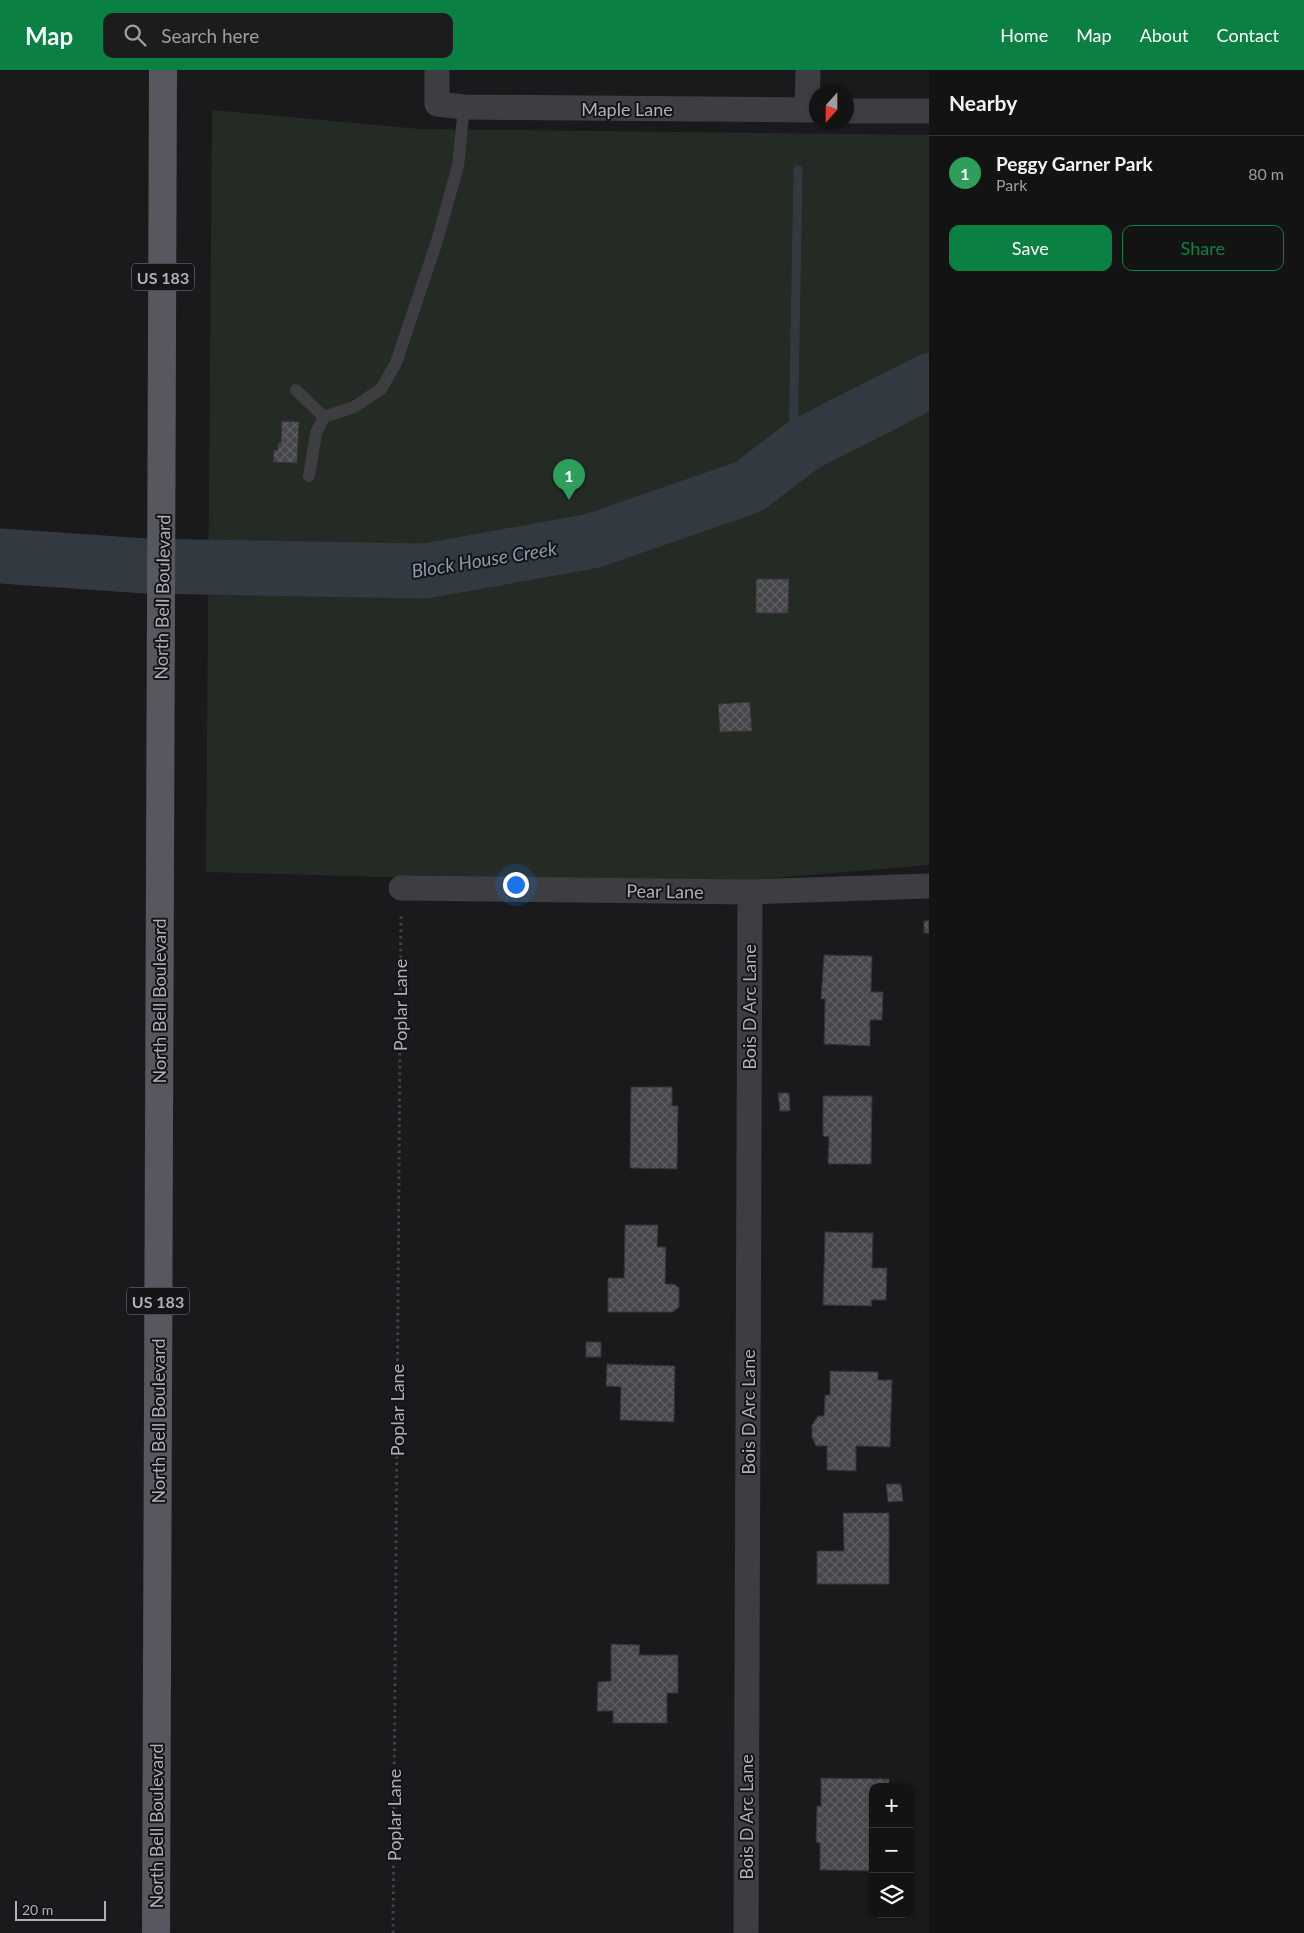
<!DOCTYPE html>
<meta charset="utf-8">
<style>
:root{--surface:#141314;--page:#1d1c1d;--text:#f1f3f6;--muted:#9d9ea0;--line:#333234;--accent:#0b8043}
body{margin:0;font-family:Lato,sans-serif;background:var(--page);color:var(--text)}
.controls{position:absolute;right:15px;bottom:15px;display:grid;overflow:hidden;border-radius:10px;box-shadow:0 1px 4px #0004}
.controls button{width:45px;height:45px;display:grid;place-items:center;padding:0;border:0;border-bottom:1px solid var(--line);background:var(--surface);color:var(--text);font:25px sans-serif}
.compass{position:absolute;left:809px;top:15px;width:45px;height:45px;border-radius:50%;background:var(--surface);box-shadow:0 1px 4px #0004;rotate:201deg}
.scale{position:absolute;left:15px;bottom:12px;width:91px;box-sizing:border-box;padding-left:5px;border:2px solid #adb0ba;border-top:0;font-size:14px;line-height:18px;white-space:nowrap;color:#adb0ba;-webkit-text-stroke:4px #151416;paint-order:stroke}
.you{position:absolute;left:515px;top:814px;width:18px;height:18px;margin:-12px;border:4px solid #fff;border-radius:50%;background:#1a73e8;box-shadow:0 0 0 8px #1a73e833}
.badge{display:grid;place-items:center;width:32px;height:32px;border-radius:50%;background:var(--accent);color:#fff;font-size:16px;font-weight:700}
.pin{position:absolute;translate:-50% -41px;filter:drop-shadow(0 1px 2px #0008)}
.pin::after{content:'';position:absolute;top:26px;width:18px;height:15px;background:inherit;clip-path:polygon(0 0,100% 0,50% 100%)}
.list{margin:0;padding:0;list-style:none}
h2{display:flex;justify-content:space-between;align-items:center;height:65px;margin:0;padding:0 20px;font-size:21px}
h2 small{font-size:16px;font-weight:400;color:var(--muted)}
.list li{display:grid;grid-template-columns:32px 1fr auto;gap:15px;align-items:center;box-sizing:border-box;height:75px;padding:0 20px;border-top:1px solid var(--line)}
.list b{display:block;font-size:19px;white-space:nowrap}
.list p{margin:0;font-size:16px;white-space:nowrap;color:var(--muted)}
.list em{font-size:16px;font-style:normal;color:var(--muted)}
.actions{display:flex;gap:10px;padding:15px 20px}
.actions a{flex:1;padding:11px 0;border:1px solid var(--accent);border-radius:10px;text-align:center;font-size:18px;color:var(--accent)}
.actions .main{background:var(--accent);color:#fff}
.icon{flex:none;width:28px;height:28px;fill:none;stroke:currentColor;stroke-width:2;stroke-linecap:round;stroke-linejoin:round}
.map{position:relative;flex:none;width:929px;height:1863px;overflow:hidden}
header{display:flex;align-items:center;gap:30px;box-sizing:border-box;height:70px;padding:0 25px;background:var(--accent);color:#fff}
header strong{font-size:24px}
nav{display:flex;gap:28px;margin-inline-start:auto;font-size:18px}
.search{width:350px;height:45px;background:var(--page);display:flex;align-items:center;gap:12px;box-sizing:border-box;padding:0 18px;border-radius:10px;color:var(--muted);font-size:19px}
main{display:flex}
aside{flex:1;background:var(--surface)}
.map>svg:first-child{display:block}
.green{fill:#242b25}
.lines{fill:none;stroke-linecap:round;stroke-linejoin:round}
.stream{stroke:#333940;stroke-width:9}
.river{stroke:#333940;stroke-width:55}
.building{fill:url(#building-cross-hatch);stroke:#343437}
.path{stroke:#414247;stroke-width:3;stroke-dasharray:2.5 4;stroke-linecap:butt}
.lane{stroke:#3d3d42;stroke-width:12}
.street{stroke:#3d3d42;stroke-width:25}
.primary{stroke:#57585f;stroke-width:28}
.labels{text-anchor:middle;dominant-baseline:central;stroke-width:4;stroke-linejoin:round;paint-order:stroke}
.shield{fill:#151416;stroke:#7f8189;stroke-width:1}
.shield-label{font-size:16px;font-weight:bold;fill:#adb0ba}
.street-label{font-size:18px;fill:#adb0ba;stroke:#151416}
.water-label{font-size:19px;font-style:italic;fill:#889bb1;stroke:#151416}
</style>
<header>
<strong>Map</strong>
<div class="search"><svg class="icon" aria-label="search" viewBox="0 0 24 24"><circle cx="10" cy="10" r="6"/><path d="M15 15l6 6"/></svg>Search here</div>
<nav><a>Home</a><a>Map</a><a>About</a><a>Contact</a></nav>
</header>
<main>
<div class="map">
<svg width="929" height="1863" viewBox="0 0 929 1863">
<defs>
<pattern id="building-cross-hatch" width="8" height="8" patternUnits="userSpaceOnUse" patternTransform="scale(1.25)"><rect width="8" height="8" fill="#47474b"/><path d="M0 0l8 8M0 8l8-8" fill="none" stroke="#5f5f63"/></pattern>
</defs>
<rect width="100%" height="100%" fill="#1a191b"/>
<path class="green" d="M 212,40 L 420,59 L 929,65 L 929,795 L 749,810 L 382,807 L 206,802 Z"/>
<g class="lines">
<path class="stream" d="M 793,383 L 798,100"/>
<path class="river" d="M 0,486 L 146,496 L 425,501 L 592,471 L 748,417 L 805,374 L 929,311"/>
</g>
<path class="building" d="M 282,351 L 299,352 L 297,393 L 273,392 L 274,380 L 278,380 L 278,373 L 281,373 Z
M 756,509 L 789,509 L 788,543 L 756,543 Z
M 750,632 L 752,661 L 720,662 L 718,634 Z
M 924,851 L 929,851 L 929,863 L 924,863 Z
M 824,885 L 872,886 L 871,922 L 883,922 L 882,950 L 870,950 L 870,976 L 824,974 L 825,929 L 821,929 Z
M 631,1017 L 672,1017 L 672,1036 L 678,1036 L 677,1099 L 630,1098 Z
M 778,1023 L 789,1023 L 790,1041 L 780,1041 Z
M 823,1026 L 872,1026 L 871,1094 L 828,1094 L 829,1067 L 823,1066 Z
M 625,1155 L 658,1155 L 657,1177 L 666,1177 L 665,1214 L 674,1214 L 679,1218 L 679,1237 L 673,1242 L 608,1242 L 608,1208 L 624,1208 Z
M 825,1162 L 873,1163 L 872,1198 L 887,1198 L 886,1230 L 871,1230 L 872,1236 L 823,1235 Z
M 586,1272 L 601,1272 L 601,1287 L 586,1287 Z
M 607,1294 L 675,1296 L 674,1352 L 620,1350 L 621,1317 L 606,1316 Z
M 830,1301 L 878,1302 L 878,1310 L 892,1310 L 890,1377 L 856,1376 L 856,1401 L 827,1400 L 827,1376 L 816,1376 L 812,1367 L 812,1355 L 818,1346 L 824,1346 L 825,1325 L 830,1325 Z
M 886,1414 L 901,1414 L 903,1431 L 888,1432 Z
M 843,1443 L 889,1443 L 889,1514 L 817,1514 L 817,1481 L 844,1481 Z
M 611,1574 L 640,1575 L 639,1585 L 678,1585 L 678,1623 L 667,1623 L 667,1653 L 613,1653 L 613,1641 L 597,1641 L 598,1612 L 611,1611 Z
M 821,1708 L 889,1709 L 889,1717 L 873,1717 L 873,1801 L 820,1800 L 820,1773 L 816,1772 L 817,1736 L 821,1736 Z"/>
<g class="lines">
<path class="path" d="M 393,1863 L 401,846"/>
<path class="lane" d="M 296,320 L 324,347
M 309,406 L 316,363 L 324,347 L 354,337 L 381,319 L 396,293 L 437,171 L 458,96 L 464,37"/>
<path class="street" d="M 437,0 L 437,34 L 464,37 L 816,40
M 807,40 L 808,0
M 846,41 L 929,41
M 401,818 L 750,822 L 929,816
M 746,1863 L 750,822"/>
<path class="primary" d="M 156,1863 L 163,0"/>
</g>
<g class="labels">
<g class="shield">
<rect x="132" y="193.5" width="62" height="27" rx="4"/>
<rect x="127" y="1217.5" width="62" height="27" rx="4"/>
</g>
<g class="shield-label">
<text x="163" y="207">US 183</text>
<text x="158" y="1231">US 183</text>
</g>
<g class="street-label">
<text x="627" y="39">Maple Lane</text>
<text transform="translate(162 527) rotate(-89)">North Bell Boulevard</text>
<text transform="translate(665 821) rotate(1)">Pear Lane</text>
<text transform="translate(159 931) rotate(-90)">North Bell Boulevard</text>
<text transform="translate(400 935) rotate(-90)">Poplar Lane</text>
<text transform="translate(749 937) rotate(-90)">Bois D Arc Lane</text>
<text transform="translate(397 1340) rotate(-90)">Poplar Lane</text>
<text transform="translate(748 1342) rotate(-90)">Bois D Arc Lane</text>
<text transform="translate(158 1351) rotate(-90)">North Bell Boulevard</text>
<text transform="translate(394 1745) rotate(-90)">Poplar Lane</text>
<text transform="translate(746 1747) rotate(-90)">Bois D Arc Lane</text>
<text transform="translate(156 1756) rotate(-90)">North Bell Boulevard</text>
</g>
<g class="water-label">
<text transform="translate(484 489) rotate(-9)">Block House Creek</text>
</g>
</g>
</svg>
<div class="controls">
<button>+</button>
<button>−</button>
<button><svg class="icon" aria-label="layers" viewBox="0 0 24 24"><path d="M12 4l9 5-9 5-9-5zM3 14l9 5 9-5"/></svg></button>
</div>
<svg class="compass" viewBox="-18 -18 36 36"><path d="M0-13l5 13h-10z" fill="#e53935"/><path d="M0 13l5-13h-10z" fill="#9d9ea0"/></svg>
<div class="scale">20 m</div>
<div class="you"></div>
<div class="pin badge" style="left:569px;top:430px;background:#2e9e5b">1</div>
</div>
<aside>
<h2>Nearby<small></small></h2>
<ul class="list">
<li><span class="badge" style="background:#2e9e5b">1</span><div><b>Peggy Garner Park</b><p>Park</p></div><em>80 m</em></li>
</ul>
<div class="actions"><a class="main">Save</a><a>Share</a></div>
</aside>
</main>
